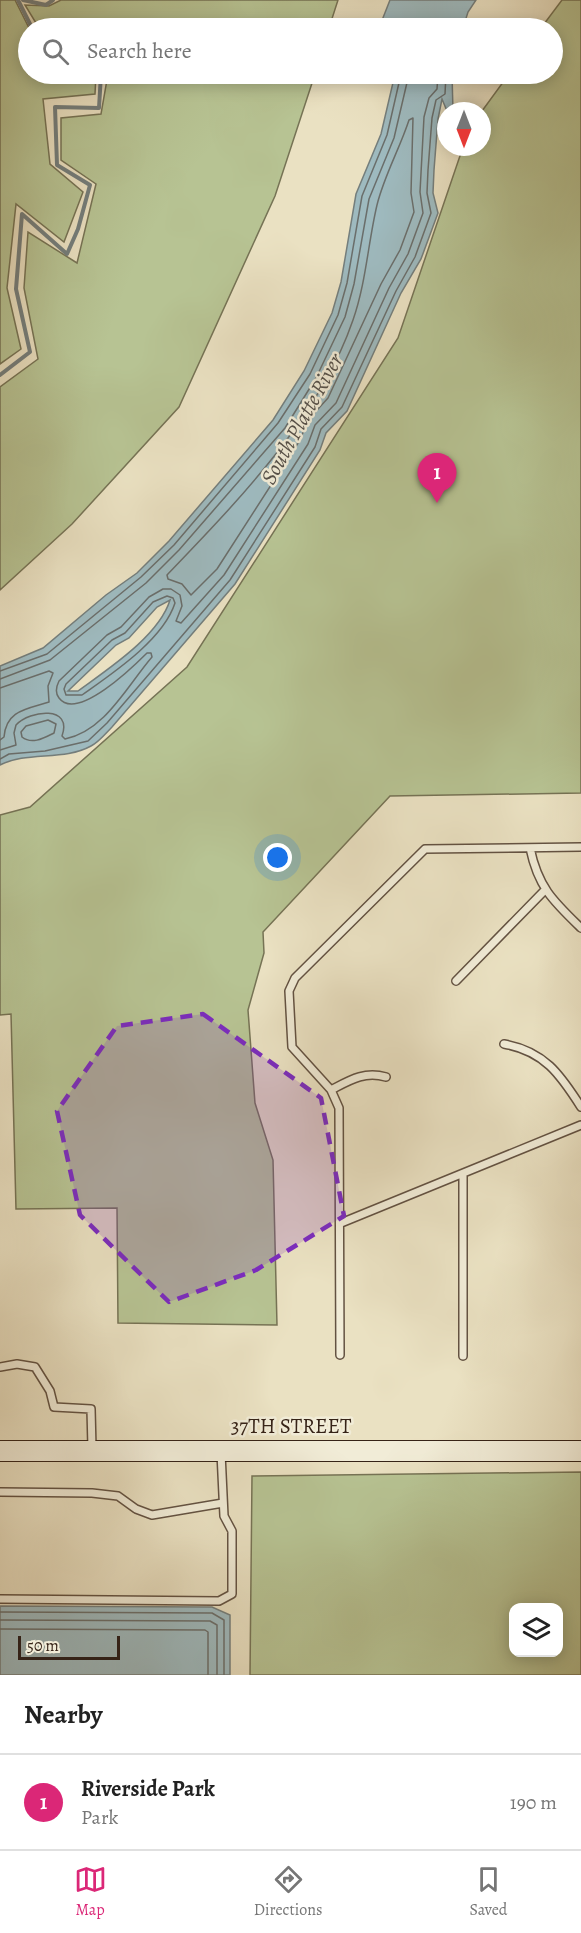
<!DOCTYPE html>
<style>
:root{--surface:#fff;--page:#f2f2f2;--text:#222;--muted:#767676;--line:#e0e0e0;--accent:#db2777}
body{margin:0;font-family:Alegreya,serif;background:var(--page);color:var(--text)}
.controls{position:absolute;right:18px;bottom:18px;display:grid;overflow:hidden;border-radius:12px;box-shadow:0 3px 15px #0003}
.controls button{width:54px;height:54px;display:grid;place-items:center;padding:0;border:0;border-bottom:2px solid var(--line);background:var(--surface);color:var(--text);font:30px sans-serif}
.compass{position:absolute;left:437px;top:102px;width:54px;height:54px;border-radius:50%;background:var(--surface);box-shadow:0 3px 15px #0003;rotate:180deg}
.scale{position:absolute;left:18px;bottom:15px;width:102px;box-sizing:border-box;padding-left:6px;border:3px solid #362317;border-top:0;font-size:16px;line-height:21px;white-space:nowrap;color:#362317;-webkit-text-stroke:4px #f1ecd7;paint-order:stroke}
.you{position:absolute;left:278px;top:858px;width:21px;height:21px;margin:-15px;border:4px solid #fff;border-radius:50%;background:#1a73e8;box-shadow:0 0 0 9px #1a73e833}
.badge{display:grid;place-items:center;width:39px;height:39px;border-radius:50%;background:var(--accent);color:#fff;font-size:20px;font-weight:700}
.pin{position:absolute;translate:-50% -50px;filter:drop-shadow(0 2px 3px #0008)}
.pin::after{content:'';position:absolute;top:32px;width:21px;height:18px;background:inherit;clip-path:polygon(0 0,100% 0,50% 100%)}
.list{margin:0;padding:0;list-style:none}
h2{display:flex;justify-content:space-between;align-items:center;height:78px;margin:0;padding:0 24px;font-size:26px}
h2 small{font-size:20px;font-weight:400;color:var(--muted)}
.list li{display:grid;grid-template-columns:39px 1fr auto;gap:18px;align-items:center;box-sizing:border-box;height:96px;padding:0 24px;border-top:2px solid var(--line)}
.list b{display:block;font-size:22px;white-space:nowrap}
.list p{margin:0;font-size:20px;white-space:nowrap;color:var(--muted)}
.list em{font-size:20px;font-style:normal;color:var(--muted)}
.icon{flex:none;width:33px;height:33px;fill:none;stroke:currentColor;stroke-width:2;stroke-linecap:round;stroke-linejoin:round}
.map{position:relative;flex:none;width:581px;height:1675px;overflow:hidden}
.search{position:absolute;background:var(--surface);box-shadow:0 3px 15px #0003;left:18px;right:18px;top:18px;height:66px;display:flex;align-items:center;gap:15px;box-sizing:border-box;padding:0 21px;border-radius:33px;color:var(--muted);font-size:22px}
.sheet{height:174px;background:var(--surface)}
nav{display:flex;justify-content:space-around;align-items:center;box-sizing:border-box;height:84px;border-top:2px solid var(--line);background:var(--surface);font-size:16px;color:var(--muted)}
nav a{display:grid;justify-items:center;gap:3px}
nav .on{color:var(--accent)}
.map>svg:first-child{display:block}
.green{fill:#b7c393;stroke:#767355;stroke-width:1.5;fill-rule:evenodd}
.water{fill:#9ebabf;stroke:#747e7c;stroke-width:1.5;fill-rule:evenodd}
.lines{fill:none;stroke-linecap:round;stroke-linejoin:round}
.shore{stroke:#6a6e6b;stroke-width:1.5}
.stream{stroke:#747e7c;stroke-width:4}
.service-casing{stroke:#635242;stroke-width:10}
.secondary-casing{stroke:#362317;stroke-width:22}
.service{stroke:#f1ecd7;stroke-width:7}
.secondary{stroke:#f1ecd7;stroke-width:20}
.marked{fill:#7b2cbf;fill-opacity:0.2;stroke:#7b2cbf;stroke-width:4.5;stroke-dasharray:12 8;stroke-linejoin:round}
.labels{text-anchor:middle;dominant-baseline:central;stroke-width:5;stroke-linejoin:round;paint-order:stroke}
.street-label{font-size:21px;fill:#362317;stroke:#f1ecd7}
.water-label{font-size:22px;font-style:italic;fill:#555049;stroke:#f1ecd7}
</style>
<div class="map">
<svg width="581" height="1675" viewBox="0 0 581 1675">
<rect width="100%" height="100%" fill="#eae1c2"/>
<filter id="stains"><feTurbulence type="fractalNoise" baseFrequency=".00333" numOctaves="4"/><feColorMatrix values="0 0 0 0 .2 0 0 0 0 .09 0 0 0 0 .02 0 0 0 .5 -.17"/></filter>
<radialGradient id="worn" r=".72"><stop offset=".6" stop-color="#630" stop-opacity="0"/><stop offset="1" stop-color="#630" stop-opacity=".3"/></radialGradient>
<path class="green" d="M 0,0 L 15,0 L 29,28 L 28,74 L 96,74 L 95,94 L 43,99 L 50,164 L 83,192 L 64,242 L 16,204 L 7,288 L 21,349 L 0,364 Z
M 61,0 L 338,0 L 329,28 L 72,28 L 69,24 L 59,28 L 39,28 L 25,5 L 49,6 Z
M 562,0 L 581,0 L 581,793 L 390,796 L 263,932 L 264,953 L 248,1010 L 255,1103 L 273,1160 L 277,1325 L 118,1323 L 117,1208 L 16,1209 L 11,1014 L 0,1015 L 0,815 L 30,807 L 187,667 L 398,338 L 463,147 L 482,147 L 482,111 L 509,74 L 552,74 L 552,28 L 541,28 Z
M 108,74 L 315,74 L 275,196 L 179,407 L 72,524 L 0,590 L 0,387 L 38,359 L 24,288 L 28,232 L 77,263 L 96,184 L 61,160 L 61,118 L 101,114 Z
M 581,1472 L 581,1675 L 250,1675 L 252,1476 ZM 514,1608 L 558,1608 L 558,1652 L 514,1652 Z"/>
<path class="water" d="M 390,0 L 476,0 L 468,12 L 463,28 L 379,28 Z
M 395,74 L 452,74 L 453,111 L 447,111 L 442,99 L 438,119 L 434,170 L 433,193 L 438,213 L 421,259 L 401,293 L 347,411 L 326,433 L 320,450 L 235,584 L 112,727 C 106,733 99,742 91,746 C 64,761 27,751 0,765 L 0,666 L 43,648 L 106,595 L 137,573 L 169,541 L 273,420 L 304,371 L 332,313 L 341,282 L 356,194 L 381,134 ZM 170,600 C 159,636 108,669 78,691 L 68,691 L 116,645 L 129,638 L 157,607 Z
M 0,1606 L 212,1607 L 230,1615 L 230,1675 L 0,1675 Z"/>
<g class="lines">
<path class="shore" d="M 413,118 L 411,193 L 414,212 L 400,250 L 381,284 L 328,398 L 308,420 L 300,440 L 217,569 L 191,595 L 182,584 L 168,579 L 167,575 C 237,502 320,417 353,320 C 366,283 368,243 377,205 C 384,176 400,148 409,120 Z
M 167,596 L 173,598 L 175,603 C 163,640 113,673 82,695 L 66,695 L 64,689 L 66,684 L 112,640 L 125,633 L 153,602 Z
M 0,671 L 47,654 L 141,577 L 174,545 L 278,423 L 310,374 L 338,315 L 347,283 L 362,196 L 387,135 L 401,74
M 0,679 L 50,660 L 146,583 L 179,550 L 285,428 L 316,378 L 345,317 L 354,284 L 369,199 L 394,138 L 409,74
M 0,688 L 49,671 L 53,673 L 48,686 L 49,702 C 27,709 6,710 4,737 L 0,740
M 48,720 L 56,724 L 54,733 C 44,738 32,745 22,737 L 21,732 L 26,726 Z
M 0,750 L 16,745 L 14,733 L 16,725 C 30,710 73,705 62,736 L 65,739 C 105,731 127,686 152,657 L 151,653 L 147,653 C 134,666 77,722 59,698 C 55,693 56,687 59,681 L 107,635 L 121,627 L 149,597 L 163,589 L 171,589 L 180,595 L 182,606 L 176,621 L 181,623 L 224,575 L 308,444 L 315,425 L 336,403 L 389,288 L 408,254 L 423,213 L 420,192 L 424,117 L 429,98 L 437,89 L 438,74
M 0,759 L 9,754 L 45,751 L 88,741 L 107,723 L 230,580 L 315,447 L 321,429 L 342,407 L 396,291 L 415,257 L 431,213 L 427,193 L 428,170 L 432,118 L 436,100 L 445,94 L 446,74
M 0,1612 L 212,1613 L 224,1620 L 224,1675
M 0,1620 L 210,1621 L 217,1625 L 217,1675
M 0,1629 L 205,1630 L 208,1632 L 208,1675"/>
<path class="stream" d="M 18,0 L 32,28
M 23,0 L 46,5 L 53,0
M 64,28 L 66,28
M 0,375 L 30,352 L 16,289 L 22,214 L 67,254 L 78,229 L 90,185 L 57,165 L 55,107 L 99,108 L 101,74"/>
<g class="service-casing">
<path id="service" d="M 530,848 C 538,887 553,901 581,928
M 456,981 L 544,891
M 504,1044 C 544,1051 560,1074 581,1107
M 331,1090 C 350,1080 364,1071 386,1077
M 341,1223 L 581,1125
M 340,1355 L 339,1108 L 331,1090 L 292,1047 L 289,991 L 295,978 L 425,849 L 581,847
M 463,1356 L 463,1174
M 0,1367 L 17,1364 L 35,1367 L 50,1391 L 54,1407 L 91,1409 L 92,1448
M 0,1492 L 92,1493 L 118,1496 L 136,1509 L 152,1515 L 223,1503
M 0,1599 L 219,1601 L 232,1594 L 232,1531 L 224,1516 L 221,1453"/>
</g>
<g class="secondary-casing">
<path id="secondary" d="M 0,1451 L 581,1451"/>
</g>
<use href="#service" class="service"/>
<use href="#secondary" class="secondary"/>
</g>
<path class="marked" d="M 203,1014 L 321,1098 L 344,1216 L 256,1270 L 169,1302 L 80,1215 L 57,1111 L 117,1026 Z"/>
<g class="labels">
<g class="street-label">
<text x="291" y="1426">37TH STREET</text>
</g>
<g class="water-label">
<text transform="translate(302 419) rotate(-61)">South Platte River</text>
</g>
</g>
<rect width="100%" height="100%" filter="url(#stains)"/>
<rect width="100%" height="100%" fill="url(#worn)"/>
</svg>
<div class="controls">
<button><svg class="icon" aria-label="layers" viewBox="0 0 24 24"><path d="M12 4l9 5-9 5-9-5zM3 14l9 5 9-5"/></svg></button>
</div>
<svg class="compass" viewBox="-18 -18 36 36"><path d="M0-13l5 13h-10z" fill="#e53935"/><path d="M0 13l5-13h-10z" fill="#767676"/></svg>
<div class="scale">50 m</div>
<div class="you"></div>
<div class="pin badge" style="left:437px;top:503px">1</div>
<div class="search"><svg class="icon" aria-label="search" viewBox="0 0 24 24"><circle cx="10" cy="10" r="6"/><path d="M15 15l6 6"/></svg>Search here</div>
</div>
<section class="sheet">
<h2>Nearby<small></small></h2>
<ul class="list">
<li><span class="badge">1</span><div><b>Riverside Park</b><p>Park</p></div><em>190 m</em></li>
</ul>
</section>
<nav>
<a class="on"><svg class="icon" aria-label="map" viewBox="0 0 24 24"><path d="M3 6l6-2 6 2 6-2v14l-6 2-6-2-6 2zM9 4v14M15 6v14"/></svg>Map</a>
<a><svg class="icon" aria-label="directions" viewBox="0 0 24 24"><path d="M12 3l9 9-9 9-9-9zM9 14v-3h6M13 9l2 2-2 2"/></svg>Directions</a>
<a><svg class="icon" aria-label="saved" viewBox="0 0 24 24"><path d="M7 4h10v16l-5-4-5 4z"/></svg>Saved</a>
</nav>
